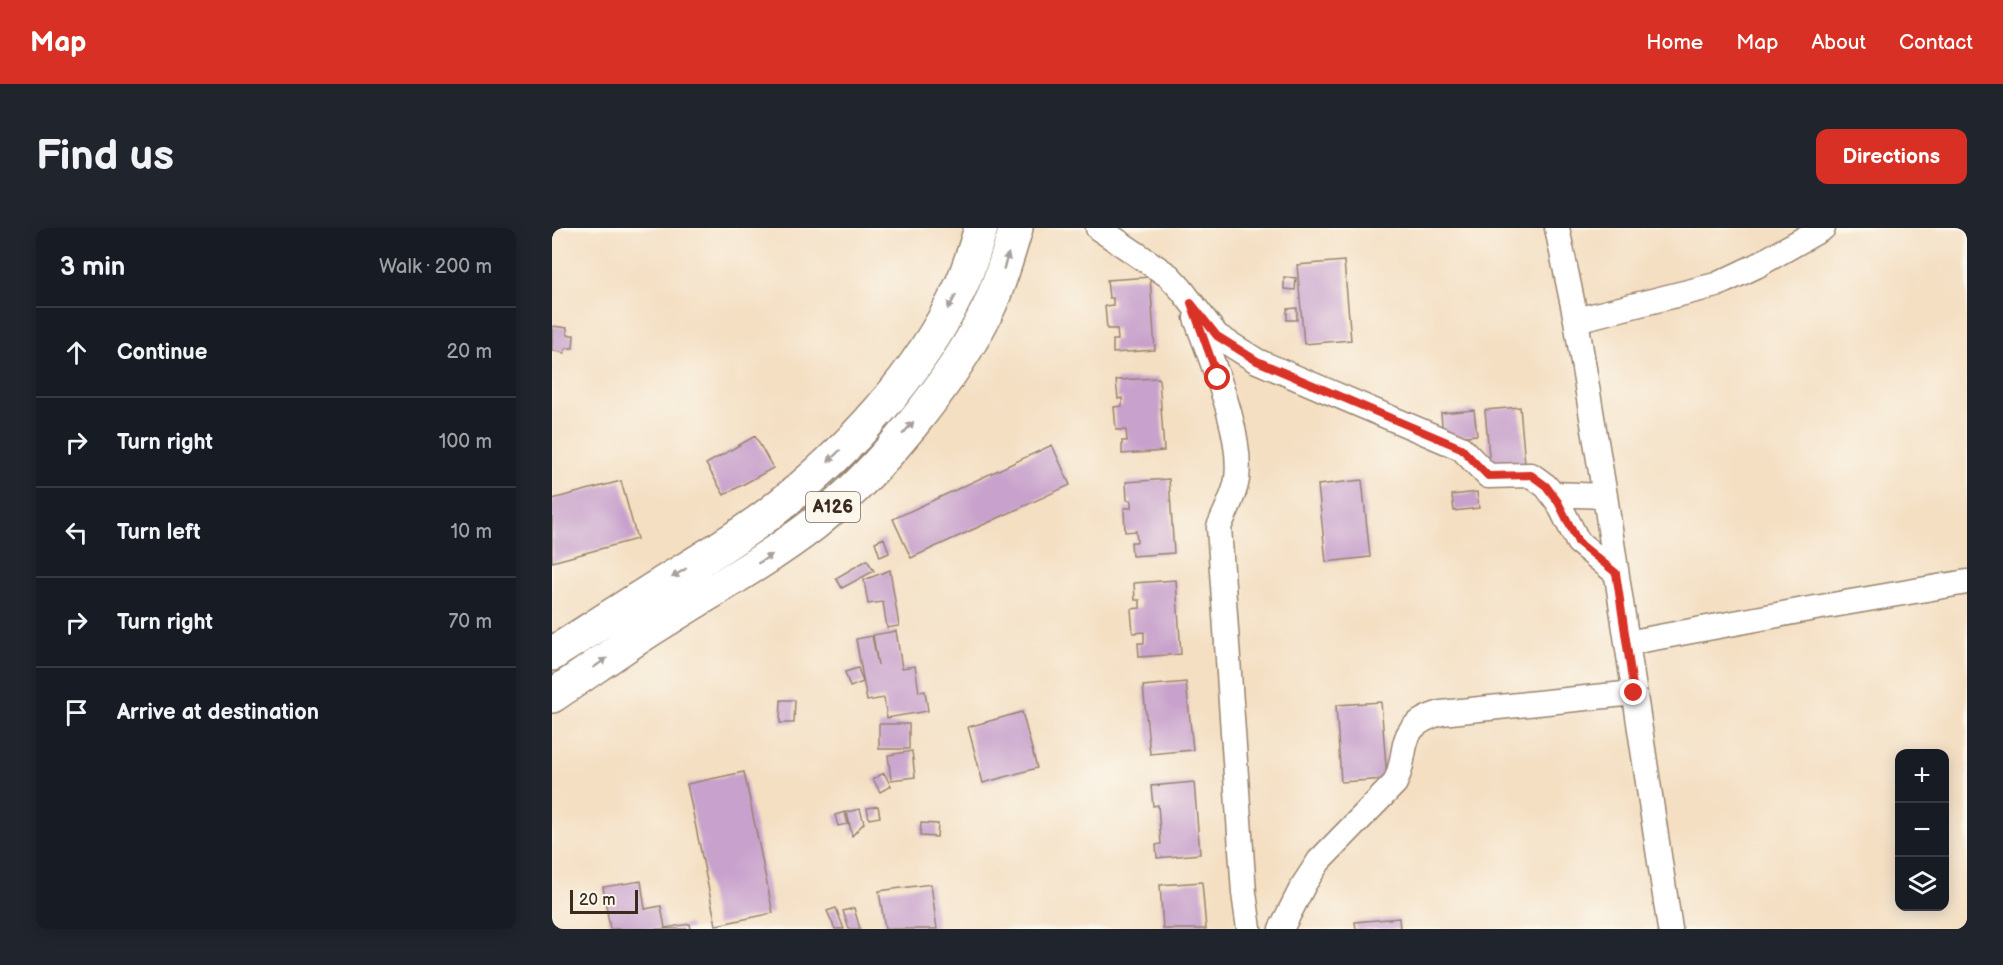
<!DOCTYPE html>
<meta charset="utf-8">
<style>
:root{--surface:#171b24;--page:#20242c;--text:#f1f3f6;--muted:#9ea1a6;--line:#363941;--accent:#d93025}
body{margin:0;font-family:"Balsamiq Sans",sans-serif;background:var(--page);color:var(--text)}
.controls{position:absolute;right:18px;bottom:18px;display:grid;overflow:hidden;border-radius:12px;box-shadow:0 3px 15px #0003}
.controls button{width:54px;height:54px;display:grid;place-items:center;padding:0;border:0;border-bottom:2px solid var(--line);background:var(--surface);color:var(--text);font:30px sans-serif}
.scale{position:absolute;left:18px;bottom:15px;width:68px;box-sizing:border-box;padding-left:6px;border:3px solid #3b2a1e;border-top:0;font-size:16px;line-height:21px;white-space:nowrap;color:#3b2a1e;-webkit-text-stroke:4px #fbf7ec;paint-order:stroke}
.stop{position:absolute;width:18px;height:18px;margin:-14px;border:4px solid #d93025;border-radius:50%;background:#fff}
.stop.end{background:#d93025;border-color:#fff;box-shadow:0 2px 6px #0008}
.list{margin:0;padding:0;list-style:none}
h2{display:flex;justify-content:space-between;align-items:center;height:78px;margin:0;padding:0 24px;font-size:26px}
h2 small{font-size:20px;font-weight:400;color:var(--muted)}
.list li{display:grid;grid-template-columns:39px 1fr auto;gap:18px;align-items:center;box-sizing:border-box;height:90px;padding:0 24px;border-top:2px solid var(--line)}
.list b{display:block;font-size:22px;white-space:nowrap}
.list em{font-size:20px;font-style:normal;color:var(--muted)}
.icon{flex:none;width:33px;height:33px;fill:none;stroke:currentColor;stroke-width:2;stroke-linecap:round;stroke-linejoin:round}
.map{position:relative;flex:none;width:1415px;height:701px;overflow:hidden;border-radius:12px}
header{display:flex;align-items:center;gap:36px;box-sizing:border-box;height:84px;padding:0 30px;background:var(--accent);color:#fff}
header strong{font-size:28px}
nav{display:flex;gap:33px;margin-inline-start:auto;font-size:21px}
.intro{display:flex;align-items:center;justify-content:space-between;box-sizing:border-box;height:144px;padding:0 36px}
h1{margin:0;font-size:42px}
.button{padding:15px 27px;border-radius:12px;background:var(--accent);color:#fff;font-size:21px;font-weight:700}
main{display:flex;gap:36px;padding:0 36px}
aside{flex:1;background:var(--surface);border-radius:12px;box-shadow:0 3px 15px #0003}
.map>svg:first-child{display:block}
.building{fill:#c8a1cc}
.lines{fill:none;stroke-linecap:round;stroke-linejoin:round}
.street-casing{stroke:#988470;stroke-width:27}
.highway-casing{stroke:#988470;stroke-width:36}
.street{stroke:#fff;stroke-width:24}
.highway{stroke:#fff;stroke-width:33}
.oneway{fill:#a79f9a}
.route{stroke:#d93025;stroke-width:8}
.labels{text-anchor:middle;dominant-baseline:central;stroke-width:6;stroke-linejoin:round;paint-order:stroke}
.shield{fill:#fbf7ec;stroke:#75685c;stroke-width:1.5}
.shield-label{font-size:18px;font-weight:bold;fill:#3b2a1e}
</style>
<header>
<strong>Map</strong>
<nav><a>Home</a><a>Map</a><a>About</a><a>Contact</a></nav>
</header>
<div class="intro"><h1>Find us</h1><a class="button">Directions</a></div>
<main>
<aside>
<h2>3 min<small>Walk · 200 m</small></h2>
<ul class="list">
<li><svg class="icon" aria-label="ahead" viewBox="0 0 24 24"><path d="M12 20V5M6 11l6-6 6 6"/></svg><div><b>Continue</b></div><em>20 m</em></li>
<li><svg class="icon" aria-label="right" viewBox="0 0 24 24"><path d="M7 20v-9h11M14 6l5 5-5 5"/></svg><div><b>Turn right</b></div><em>100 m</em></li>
<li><svg class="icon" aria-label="left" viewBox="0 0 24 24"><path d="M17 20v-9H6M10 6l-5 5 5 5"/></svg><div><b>Turn left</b></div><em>10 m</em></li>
<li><svg class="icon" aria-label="right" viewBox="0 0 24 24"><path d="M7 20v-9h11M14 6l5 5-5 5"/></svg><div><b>Turn right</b></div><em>70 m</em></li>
<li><svg class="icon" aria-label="arrive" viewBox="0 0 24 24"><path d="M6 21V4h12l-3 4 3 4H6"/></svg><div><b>Arrive at destination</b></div></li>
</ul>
</aside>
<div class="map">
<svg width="1415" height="701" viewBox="0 0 1415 701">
<rect width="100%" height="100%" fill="#fbf7ec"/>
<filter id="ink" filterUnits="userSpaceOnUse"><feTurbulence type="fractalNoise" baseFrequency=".0167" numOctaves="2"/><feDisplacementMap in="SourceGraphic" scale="12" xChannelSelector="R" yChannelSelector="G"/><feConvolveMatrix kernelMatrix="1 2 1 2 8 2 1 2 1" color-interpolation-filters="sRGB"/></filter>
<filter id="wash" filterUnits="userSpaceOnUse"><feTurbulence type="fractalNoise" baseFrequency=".008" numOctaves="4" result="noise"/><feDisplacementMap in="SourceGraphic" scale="24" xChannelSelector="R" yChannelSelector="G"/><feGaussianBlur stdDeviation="1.35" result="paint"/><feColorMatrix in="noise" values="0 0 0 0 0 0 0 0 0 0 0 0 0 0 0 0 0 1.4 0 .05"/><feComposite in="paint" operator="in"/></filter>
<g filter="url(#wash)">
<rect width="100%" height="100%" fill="#f4dfc3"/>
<g id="blocks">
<path class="building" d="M 792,33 L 799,112 L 752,116 L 745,37 Z
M 598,49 L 603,122 L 561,125 L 561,112 L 566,112 L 565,101 L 555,101 L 553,78 L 561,77 L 561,70 L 557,70 L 555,52 Z
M 732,49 L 744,50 L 743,62 L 732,61 Z
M 745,80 L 745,92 L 735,92 L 735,81 Z
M 1,98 L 15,100 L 15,107 L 22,107 L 21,120 L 14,120 L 12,125 L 0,122 Z
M 607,150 L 612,223 L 570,226 L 570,213 L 575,213 L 574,202 L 564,202 L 562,179 L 570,178 L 570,170 L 566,171 L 564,152 Z
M 968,179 L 973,236 L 938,239 L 933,182 Z
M 922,182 L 925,207 L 891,210 L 889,185 Z
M 203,208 L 221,240 L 172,267 L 154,236 Z
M 500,217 L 518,257 L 359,330 L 341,291 Z
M 617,251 L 622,325 L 580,328 L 579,314 L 585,314 L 584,303 L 573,304 L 572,280 L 579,280 L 579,272 L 575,272 L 574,254 Z
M 810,252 L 818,329 L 774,334 L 766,257 Z
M 69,253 L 85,311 L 0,334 L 0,271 Z
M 925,264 L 927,280 L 902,283 L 900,267 Z
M 332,310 L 337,325 L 328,329 L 323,314 Z
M 315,332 L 322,343 L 290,360 L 284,350 Z
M 338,342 L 347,398 L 335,400 L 331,374 L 316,376 L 312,352 Z
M 624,352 L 629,426 L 587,429 L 586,415 L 592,415 L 592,404 L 581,405 L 579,381 L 588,380 L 588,372 L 583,372 L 582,355 Z
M 344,403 L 350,440 L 363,438 L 367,464 L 373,463 L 376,483 L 335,490 L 332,470 L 315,473 L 304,411 L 320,408 L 326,437 L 321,407 Z
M 306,440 L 311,454 L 298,459 L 293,444 Z
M 634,454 L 641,522 L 598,526 L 591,458 Z
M 229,472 L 243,472 L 242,495 L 228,495 Z
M 829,474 L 835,551 L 789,554 L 784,477 Z
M 470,484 L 485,540 L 431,555 L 416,499 Z
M 327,496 L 357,496 L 357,521 L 327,521 Z
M 360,523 L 363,549 L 339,552 L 336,527 Z
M 192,544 L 221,685 L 164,697 L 135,556 Z
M 332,545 L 339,558 L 328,564 L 321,551 Z
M 642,554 L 648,626 L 605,630 L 604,617 L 609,616 L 606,577 L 601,578 L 599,558 Z
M 326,578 L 328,589 L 317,591 L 315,580 Z
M 308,581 L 312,595 L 300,608 L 295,584 Z
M 293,584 L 296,596 L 286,598 L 283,587 Z
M 369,595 L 386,596 L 385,609 L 368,608 Z
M 89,653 L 93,681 L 109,678 L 113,700 L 138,696 L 139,701 L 58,701 L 51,659 Z
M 650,654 L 654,701 L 611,701 L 608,657 Z
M 379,656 L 385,701 L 333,701 L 327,663 Z
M 284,680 L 292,701 L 283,701 L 275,683 Z
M 302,680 L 308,701 L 297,701 L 291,683 Z
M 847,690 L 848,701 L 804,701 L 803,694 Z"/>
</g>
</g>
<g filter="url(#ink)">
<use href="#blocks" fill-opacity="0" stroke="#988470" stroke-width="1.5"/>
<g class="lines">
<g class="street-casing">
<path id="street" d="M 546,0 L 617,48 L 629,61 L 665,108 L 705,133 L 909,220 L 936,248 L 979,247 L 994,258 L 1006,274 L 1026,314 L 1064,345
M 1005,0 L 1024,92 L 1053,268 L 1118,701
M 644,90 C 660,135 691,204 685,251 C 683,267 673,284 667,299 L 692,665 L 697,701
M 1024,92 L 1164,57 L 1204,38 L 1271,0
M 1000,266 L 1053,268
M 1075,415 L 1252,382 L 1415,354
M 729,701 L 752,656 L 767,633 L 843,555 C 859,521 841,499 889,485 L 1082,465"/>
</g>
<g class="highway-casing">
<path id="highway" d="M 0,426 C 36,403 71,380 108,357 C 145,334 183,312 218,285 C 294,226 367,148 408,60 C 417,41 423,20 429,0
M 0,468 C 39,442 77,414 117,390 C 166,359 217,331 262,296 C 326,245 400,155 436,81 C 448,56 456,27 464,0"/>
</g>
<use href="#street" class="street"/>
<use href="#highway" class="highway"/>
</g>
<defs><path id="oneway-solid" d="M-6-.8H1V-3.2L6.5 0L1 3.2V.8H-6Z" transform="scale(1.5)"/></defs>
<g class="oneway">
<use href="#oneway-solid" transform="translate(454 33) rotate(-73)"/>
<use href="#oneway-solid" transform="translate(400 74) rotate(119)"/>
<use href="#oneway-solid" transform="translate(356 200) rotate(-49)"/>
<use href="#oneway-solid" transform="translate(282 228) rotate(136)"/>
<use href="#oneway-solid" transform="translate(213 331) rotate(-32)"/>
<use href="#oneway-solid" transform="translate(127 345) rotate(148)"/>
<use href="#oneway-solid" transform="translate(48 435) rotate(-35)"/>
</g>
</g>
<g class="lines" filter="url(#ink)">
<path class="route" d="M 666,150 L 639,75 L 665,108 L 705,133 L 909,220 L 936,248 L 979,247 L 994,258 L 1006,274 L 1026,314 L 1064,345 L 1082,465"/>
</g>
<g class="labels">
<rect class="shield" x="254" y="264" width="54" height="30" rx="4.5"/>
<g class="shield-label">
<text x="281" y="279">A126</text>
</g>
</g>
</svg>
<div class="controls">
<button>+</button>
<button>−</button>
<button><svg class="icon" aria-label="layers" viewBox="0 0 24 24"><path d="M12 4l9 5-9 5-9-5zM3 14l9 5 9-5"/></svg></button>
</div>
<div class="scale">20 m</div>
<div class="stop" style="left:666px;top:150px"></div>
<div class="stop end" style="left:1082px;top:465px"></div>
</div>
</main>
